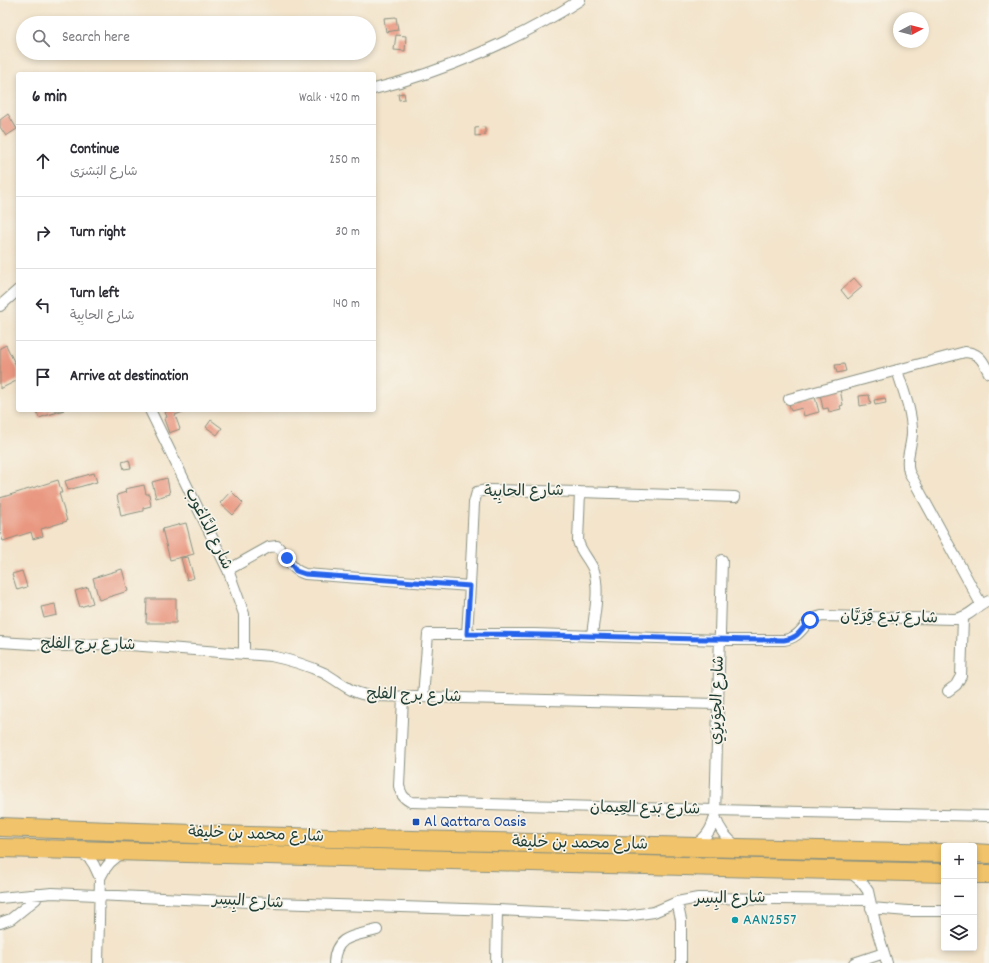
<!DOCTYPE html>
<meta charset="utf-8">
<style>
:root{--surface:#fff;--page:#f2f2f3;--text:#2b2b33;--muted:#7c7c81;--line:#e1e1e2}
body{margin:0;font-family:Dekko,"Playpen Sans Arabic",sans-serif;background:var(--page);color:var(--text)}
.controls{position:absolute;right:12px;bottom:12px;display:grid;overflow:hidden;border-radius:4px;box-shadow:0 2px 6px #0003}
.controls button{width:36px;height:36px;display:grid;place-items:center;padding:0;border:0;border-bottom:1px solid var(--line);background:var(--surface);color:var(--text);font:20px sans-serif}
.compass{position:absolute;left:893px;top:12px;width:36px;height:36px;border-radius:50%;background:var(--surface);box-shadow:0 2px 6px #0003;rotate:83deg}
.stop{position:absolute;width:12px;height:12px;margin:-9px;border:3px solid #2563eb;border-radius:50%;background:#fff}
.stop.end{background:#2563eb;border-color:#fff;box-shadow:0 1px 4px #0008}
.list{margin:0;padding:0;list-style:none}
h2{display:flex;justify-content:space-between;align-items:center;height:52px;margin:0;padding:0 16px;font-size:17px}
h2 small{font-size:13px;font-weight:400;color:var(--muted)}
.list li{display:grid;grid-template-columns:26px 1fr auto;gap:12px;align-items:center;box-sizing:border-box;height:72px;padding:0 16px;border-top:1px solid var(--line)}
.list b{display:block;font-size:15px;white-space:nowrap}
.list p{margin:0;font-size:13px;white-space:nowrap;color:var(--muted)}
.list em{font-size:13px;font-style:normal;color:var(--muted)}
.icon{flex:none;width:22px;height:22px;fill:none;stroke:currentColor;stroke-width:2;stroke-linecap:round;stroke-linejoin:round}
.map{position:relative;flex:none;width:989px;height:963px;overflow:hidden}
.search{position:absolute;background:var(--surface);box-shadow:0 2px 6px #0003;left:16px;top:16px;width:360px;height:44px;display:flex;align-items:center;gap:10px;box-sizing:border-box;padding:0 14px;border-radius:22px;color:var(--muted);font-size:15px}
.panel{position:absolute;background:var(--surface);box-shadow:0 2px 6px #0003;left:16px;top:72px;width:360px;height:340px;border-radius:4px}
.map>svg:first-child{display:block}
.building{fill:#e99780}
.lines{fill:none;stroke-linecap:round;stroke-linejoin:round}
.street-casing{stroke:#899080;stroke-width:12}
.highway-casing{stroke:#899080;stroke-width:20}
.street{stroke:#fff;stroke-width:10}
.highway{stroke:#f1c36a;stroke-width:18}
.route{stroke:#2563eb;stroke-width:5}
.transit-dot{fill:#1a4fb4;stroke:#f7f3e8;stroke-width:1.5}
.culture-dot{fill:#0f9aa8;stroke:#f7f3e8;stroke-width:1.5}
.labels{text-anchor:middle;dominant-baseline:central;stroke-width:3.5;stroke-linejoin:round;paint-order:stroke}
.street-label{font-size:16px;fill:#1f3d34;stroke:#f7f3e8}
.transit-label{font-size:16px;fill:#164399;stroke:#f7f3e8;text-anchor:start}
.culture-label{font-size:16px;fill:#0d838f;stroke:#f7f3e8;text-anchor:start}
</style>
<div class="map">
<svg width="989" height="963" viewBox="0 0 989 963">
<rect width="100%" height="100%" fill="#f7f3e8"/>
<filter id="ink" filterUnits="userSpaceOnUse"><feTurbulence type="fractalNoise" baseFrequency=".025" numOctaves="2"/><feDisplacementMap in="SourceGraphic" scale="8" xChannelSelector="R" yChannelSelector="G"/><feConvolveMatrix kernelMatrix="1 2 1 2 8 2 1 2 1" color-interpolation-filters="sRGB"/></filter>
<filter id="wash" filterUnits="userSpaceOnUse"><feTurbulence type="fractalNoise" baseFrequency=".012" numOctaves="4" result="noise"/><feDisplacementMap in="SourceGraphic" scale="16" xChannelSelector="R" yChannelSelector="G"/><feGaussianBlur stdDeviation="0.9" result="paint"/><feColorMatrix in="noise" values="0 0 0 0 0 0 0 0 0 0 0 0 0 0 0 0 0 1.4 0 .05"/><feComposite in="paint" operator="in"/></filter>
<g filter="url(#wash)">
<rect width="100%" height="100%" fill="#f3e4cb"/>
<g id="blocks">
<path class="building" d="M 396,17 L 398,30 L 386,32 L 384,18 Z
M 396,35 L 406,36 L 405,51 L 394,50 Z
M 404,93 L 405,99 L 399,100 L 398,94 Z
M 8,114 L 17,129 L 6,136 L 0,127 L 0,120 Z
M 485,127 L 485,135 L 475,136 L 475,128 Z
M 854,278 L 862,287 L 848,299 L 841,290 Z
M 6,345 L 18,370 L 18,380 L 0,389 L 0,348 Z
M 844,364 L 846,371 L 837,373 L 835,365 Z
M 840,389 L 843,405 L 840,406 L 841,409 L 829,412 L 828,408 L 823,409 L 820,394 Z
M 869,395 L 871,404 L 860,406 L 859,396 Z
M 815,397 L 819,412 L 804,416 L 802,408 L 791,411 L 789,404 Z
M 885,398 L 886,403 L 875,405 L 874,400 Z
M 36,410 L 64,410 L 39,418 Z
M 170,410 L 188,410 L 175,415 L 180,429 L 169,433 L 164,419 L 167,417 L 165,412 Z
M 211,420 L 222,428 L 217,435 L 206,427 Z
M 129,460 L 131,468 L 124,469 L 122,462 Z
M 94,473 L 97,482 L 68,490 L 65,481 Z
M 167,478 L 170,494 L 156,498 L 152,482 Z
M 58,480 L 62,493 L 59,493 L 67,521 L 41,529 L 43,536 L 33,539 L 31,532 L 3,541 L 0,532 L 0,498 Z
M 144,485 L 146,494 L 149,494 L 151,506 L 143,508 L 143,511 L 121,516 L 117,495 L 126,492 L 125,489 Z
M 231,491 L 243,503 L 233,515 L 220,503 Z
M 186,523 L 194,554 L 170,560 L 162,529 Z
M 188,557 L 194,578 L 187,580 L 181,558 Z
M 122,569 L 128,591 L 99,600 L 93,578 Z
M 22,571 L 27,587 L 17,590 L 12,574 Z
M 88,587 L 93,603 L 80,607 L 75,591 Z
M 147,599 L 176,599 L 176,623 L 146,623 Z
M 55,604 L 57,615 L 44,618 L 41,607 Z"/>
</g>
</g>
<g filter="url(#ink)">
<use href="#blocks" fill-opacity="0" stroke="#899080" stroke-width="1"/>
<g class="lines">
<g class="street-casing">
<path id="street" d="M 374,89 C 443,72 520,39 580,0
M 0,306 L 18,290
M 897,370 C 903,390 912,411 912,432 C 912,447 905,457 909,472 L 981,604
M 789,399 L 965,352 C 980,353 983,361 989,373
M 150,410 L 228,570 L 244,614 L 244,653
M 580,492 L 578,541 C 581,553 590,560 594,571 C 600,591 594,615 592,636
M 228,570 L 269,547 L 277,546 C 289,556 288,569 305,574 L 470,586 L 474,503 L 477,492 L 487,490 L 580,492 L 735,497
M 467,634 L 470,586
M 0,642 L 66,646 L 102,644 L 130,645 L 271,656 C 290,660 307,665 324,673 C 344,684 350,694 374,696 L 718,704
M 948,691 L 956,685 L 961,676 L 963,618
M 403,697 L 399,786 C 401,794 403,798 411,802 L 715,810 L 989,816
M 423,697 L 428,634 L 534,634 L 720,640 L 784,640 C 804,637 802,620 822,616 L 955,619 C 972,616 974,607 989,601
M 715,816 C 719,829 726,839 738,847
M 693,845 C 705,840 712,829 715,816 L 722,560
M 79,851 L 90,859 L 94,865 L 100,878 L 98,963
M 851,873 L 861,881 L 868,891 L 876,927 L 887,963
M 100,878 C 105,867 112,858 124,853
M 0,898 L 52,893 L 273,903 L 497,910 L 626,916 L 654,912 L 677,902 L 698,898 L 869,900
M 677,902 L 681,920 L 681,963
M 871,908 L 908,911 L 944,911
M 0,923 L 11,919 L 36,899 L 37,894
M 334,963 C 335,935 355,936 377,930
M 496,963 L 497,910
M 854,963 L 884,953"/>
</g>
<g class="highway-casing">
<path id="highway" d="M 0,827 L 249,836 L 944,853
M 0,848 L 944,873
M 974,853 L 989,854
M 974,874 L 989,874"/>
</g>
<use href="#street" class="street"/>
<use href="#highway" class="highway"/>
</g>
</g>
<g class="lines" filter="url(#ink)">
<path class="route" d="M 287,558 L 296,571 L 305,574 L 470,586 L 467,634 C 573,634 678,640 784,640 C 799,638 800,630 810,620"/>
</g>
<rect class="transit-dot" x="412" y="818" width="8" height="8" rx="2"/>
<circle class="culture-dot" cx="735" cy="920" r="4"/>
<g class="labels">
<g class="street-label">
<text transform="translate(524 492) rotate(-1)">شارع الحابِية</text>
<text transform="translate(208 529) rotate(64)">شارع الدَّاعُوب</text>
<text transform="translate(889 618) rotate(1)">شارع بَدع قِرَيَّان</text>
<text transform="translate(88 645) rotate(1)">شارع برج الفلج</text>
<text transform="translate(414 696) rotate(2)">شارع برج الفلج</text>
<text transform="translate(718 700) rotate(-88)">شارع الحِوَيزِي</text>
<text transform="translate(645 809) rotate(1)">شارع بَدع العِيمان</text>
<text transform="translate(256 835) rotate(2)">شارع محمد بن خليفة</text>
<text transform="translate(580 844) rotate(1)">شارع محمد بن خليفة</text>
<text transform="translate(730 899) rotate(-1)">شارع البِسِر</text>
<text transform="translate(248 902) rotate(3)">شارع البِسِر</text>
</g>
<g class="transit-label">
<text x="424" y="822">Al Qattara Oasis</text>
</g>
<g class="culture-label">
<text x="743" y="920">AAN2557</text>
</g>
</g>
</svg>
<div class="controls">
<button>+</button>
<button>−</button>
<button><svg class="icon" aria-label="layers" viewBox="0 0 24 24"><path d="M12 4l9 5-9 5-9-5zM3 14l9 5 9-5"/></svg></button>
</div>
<svg class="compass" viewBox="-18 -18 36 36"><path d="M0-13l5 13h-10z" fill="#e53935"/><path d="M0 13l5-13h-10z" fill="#7c7c81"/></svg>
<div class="stop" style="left:810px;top:620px"></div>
<div class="stop end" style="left:287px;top:558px"></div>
<div class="search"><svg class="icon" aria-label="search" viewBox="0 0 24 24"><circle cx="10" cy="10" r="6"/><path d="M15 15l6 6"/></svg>Search here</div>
<section class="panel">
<h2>6 min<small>Walk · 420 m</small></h2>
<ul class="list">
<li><svg class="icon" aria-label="ahead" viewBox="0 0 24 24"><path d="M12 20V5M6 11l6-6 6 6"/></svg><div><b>Continue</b><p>شارع البُشرَى</p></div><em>250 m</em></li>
<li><svg class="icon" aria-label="right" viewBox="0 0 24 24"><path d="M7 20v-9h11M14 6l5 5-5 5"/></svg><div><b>Turn right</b></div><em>30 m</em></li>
<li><svg class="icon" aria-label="left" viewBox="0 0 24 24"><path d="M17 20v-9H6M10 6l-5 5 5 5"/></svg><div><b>Turn left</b><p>شارع الحابِية</p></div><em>140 m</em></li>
<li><svg class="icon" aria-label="arrive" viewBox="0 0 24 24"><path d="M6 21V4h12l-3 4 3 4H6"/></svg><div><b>Arrive at destination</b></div></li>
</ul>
</section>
</div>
